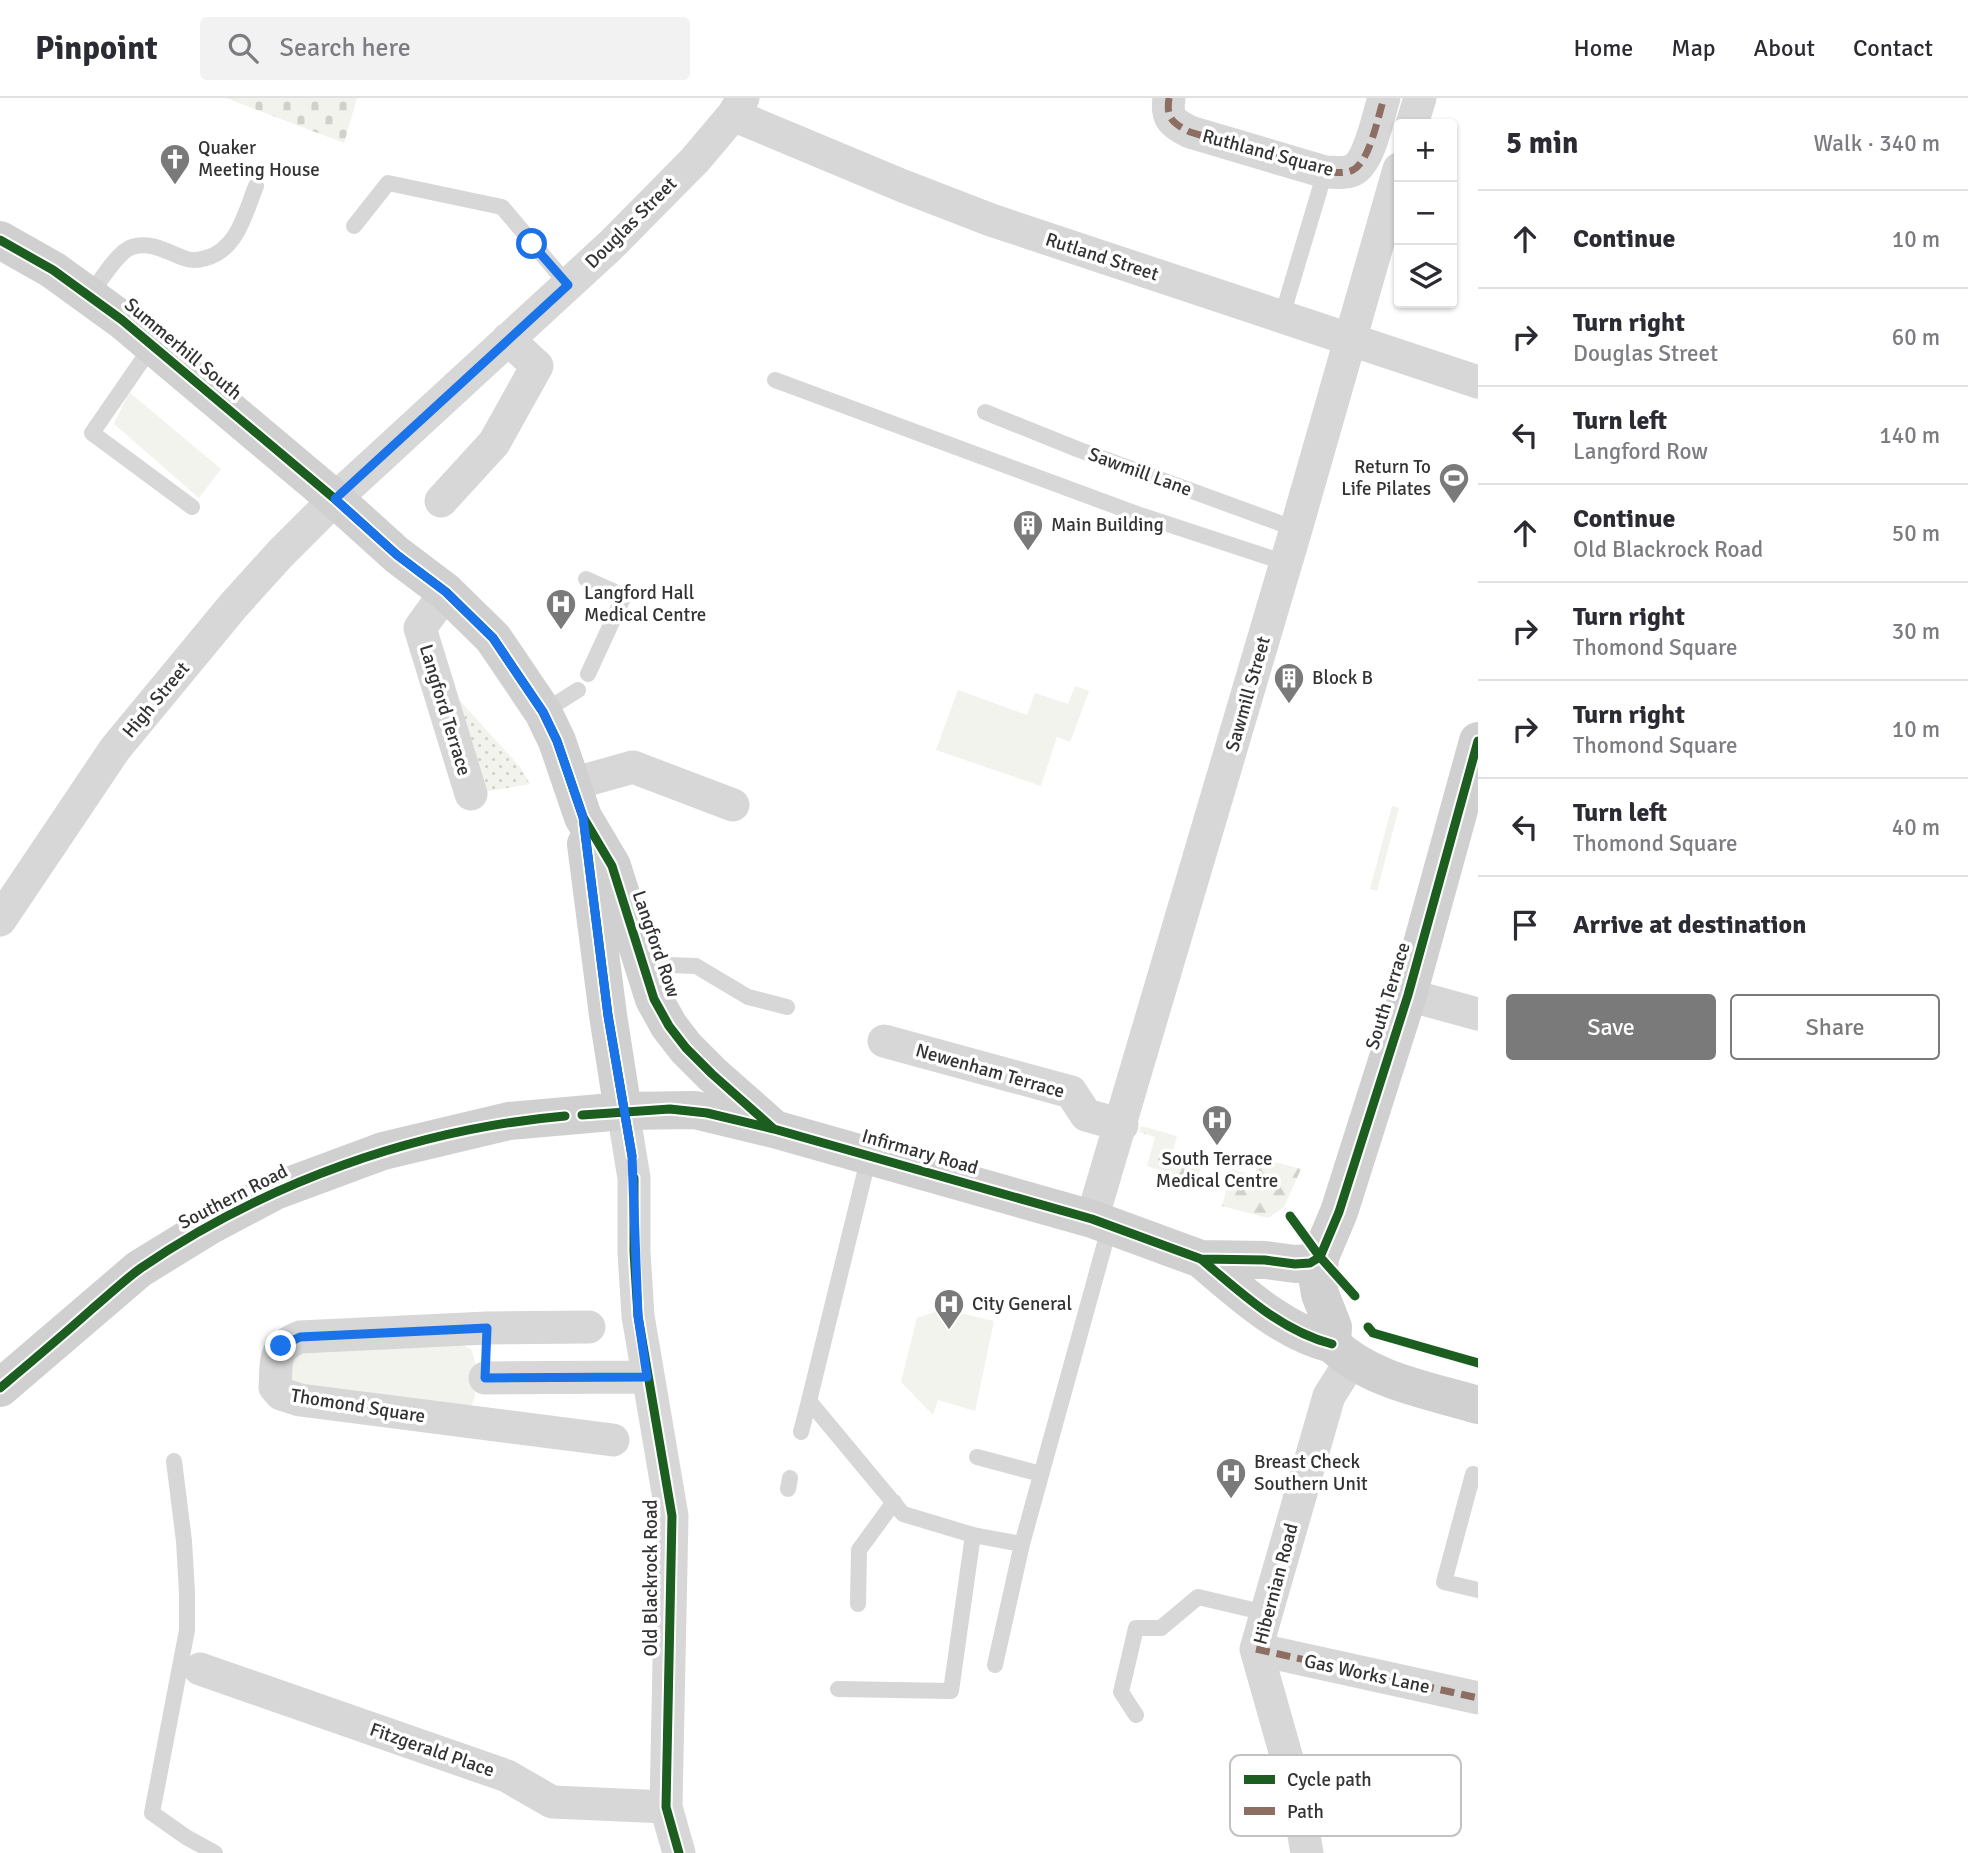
<!DOCTYPE html>
<meta charset="utf-8">
<style>
:root{--surface:#fff;--page:#f2f2f3;--text:#2b2b33;--muted:#7c7c81;--line:#e1e1e2;--accent:#7a7a7a}
body{margin:0;font-family:Signika,sans-serif;background:var(--page);color:var(--text)}
.controls{position:absolute;right:21px;top:21px;display:grid;overflow:hidden;border-radius:7px;box-shadow:0 2px 5px #0004}
.controls button{width:63px;height:63px;display:grid;place-items:center;padding:0;border:0;border-bottom:2px solid var(--line);background:var(--surface);color:var(--text);font:35px sans-serif}
.stop{position:absolute;width:21px;height:21px;margin:-16px;border:5px solid #1a73e8;border-radius:50%;background:#fff}
.stop.end{background:#1a73e8;border-color:#fff;box-shadow:0 2px 7px #0008}
.list{margin:0;padding:0;list-style:none}
h2{display:flex;justify-content:space-between;align-items:center;height:91px;margin:0;padding:0 28px;font-size:30px}
h2 small{font-size:23px;font-weight:400;color:var(--muted)}
.list li{display:grid;grid-template-columns:46px 1fr auto;gap:21px;align-items:center;box-sizing:border-box;height:98px;padding:0 28px;border-top:2px solid var(--line)}
.list b{display:block;font-size:26px;white-space:nowrap}
.list p{margin:0;font-size:23px;white-space:nowrap;color:var(--muted)}
.list em{font-size:23px;font-style:normal;color:var(--muted)}
.actions{display:flex;gap:14px;padding:21px 28px}
.actions a{flex:1;padding:16px 0;border:2px solid var(--accent);border-radius:7px;text-align:center;font-size:24px;color:var(--accent)}
.actions .main{background:var(--accent);color:#fff}
.icon{flex:none;width:38px;height:38px;fill:none;stroke:currentColor;stroke-width:2;stroke-linecap:round;stroke-linejoin:round}
.map{position:relative;flex:none;width:1478px;height:1755px;overflow:hidden}
header{display:flex;align-items:center;gap:42px;box-sizing:border-box;height:98px;padding:0 35px;background:var(--surface);border-bottom:2px solid var(--line)}
header strong{font-size:33px}
nav{display:flex;gap:38px;margin-inline-start:auto;font-size:24px}
.search{width:490px;height:63px;background:var(--page);display:flex;align-items:center;gap:18px;box-sizing:border-box;padding:0 24px;border-radius:7px;color:var(--muted);font-size:26px}
main{display:flex}
aside{flex:1;background:var(--surface)}
.map>svg:first-child{display:block}
.grass{fill:#f1f3ec}
.forest{fill:url(#forest-firs)}
.cemetery{fill:url(#cemetery-stones)}
.park{fill:url(#park-dots)}
.lines{fill:none;stroke-linecap:round;stroke-linejoin:round}
.lane{stroke:#d7d7d7;stroke-width:16}
.street{stroke:#d7d7d7;stroke-width:33}
.secondary{stroke:#d0d0d0;stroke-width:38}
.quiet{stroke:#8d6e63;stroke-width:7;stroke-dasharray:14 7;stroke-linecap:butt}
.cycleway-casing{stroke:#fff;stroke-width:13}
.cycleway{stroke:#1b5e20;stroke-width:9}
.route{stroke:#1a73e8;stroke-width:9}
.labels{text-anchor:middle;dominant-baseline:central;stroke-width:7;stroke-linejoin:round;paint-order:stroke}
.poi-label{font-size:19px;fill:#333;stroke:#fff;text-anchor:start}
.street-label{font-size:19px;fill:#333;stroke:#fff}
.key{fill:#fff;stroke:#c2c2c2;stroke-width:2}
.key-label{font-size:19px;fill:#333}
</style>
<header>
<strong>Pinpoint</strong>
<div class="search"><svg class="icon" aria-label="search" viewBox="0 0 24 24"><circle cx="10" cy="10" r="6"/><path d="M15 15l6 6"/></svg>Search here</div>
<nav><a>Home</a><a>Map</a><a>About</a><a>Contact</a></nav>
</header>
<main>
<div class="map">
<svg width="1478" height="1755" viewBox="0 0 1478 1755">
<defs>
<pattern id="forest-firs" width="22" height="20" patternUnits="userSpaceOnUse" patternTransform="scale(1.75)"><rect width="22" height="20" fill="#f1f3ec"/><path d="M5 1l3.5 6h-7zM16 11l3.5 6h-7z" fill="#cfd1cb"/></pattern>
<pattern id="cemetery-stones" width="16" height="16" patternUnits="userSpaceOnUse" patternTransform="scale(1.75)"><rect width="16" height="16" fill="#f1f3ec"/><path d="M2 7V4a2 2 0 0 1 4 0v3zM10 15v-3a2 2 0 0 1 4 0v3z" fill="#cfd1cb"/></pattern>
<pattern id="park-dots" width="8" height="8" patternUnits="userSpaceOnUse" patternTransform="scale(1.75)"><rect width="8" height="8" fill="#f1f3ec"/><path d="M2 2h.1M6 6h.1" fill="none" stroke="#cfd1cb" stroke-width="1.8" stroke-linecap="round"/></pattern>
</defs>
<rect width="100%" height="100%" fill="#fff"/>
<path class="grass" d="M 129,294 L 221,371 L 199,400 L 114,326 Z
M 1075,588 L 1089,593 L 1070,644 L 1057,639 L 1041,688 L 936,652 L 958,592 L 1027,617 L 1035,595 L 1068,606 Z
M 1392,708 L 1399,710 L 1377,793 L 1370,791 Z
M 943,1211 L 994,1223 L 975,1313 L 938,1302 L 933,1317 L 901,1284 L 917,1220 Z
M 462,1247 L 471,1251 C 478,1267 479,1297 469,1312 L 293,1292 L 286,1257 L 295,1251 Z"/>
<path class="forest" d="M 1141,1028 L 1177,1038 L 1172,1055 L 1202,1064 L 1197,1083 L 1147,1068 L 1155,1039 L 1139,1034 Z
M 1260,1060 L 1301,1071 L 1284,1109 L 1268,1120 L 1222,1108 L 1232,1071 L 1254,1078 Z"/>
<path class="cemetery" d="M 226,0 L 357,0 L 344,45 Z"/>
<path class="park" d="M 433,573 L 520,669 L 530,686 L 471,696 Z"/>
<g class="lines">
<path class="lane" d="M 354,128 L 388,85 L 502,109 L 568,187
M 90,197 C 99,185 118,153 132,149 C 151,143 167,154 184,160 C 191,163 199,162 206,160 C 238,151 245,115 256,88
M 1282,218 L 1325,74
M 152,248 L 92,335 L 192,409
M 775,282 L 1137,416 L 1286,465
M 985,314 L 1077,351 L 1296,431
M 586,481 L 624,498 L 588,576
M 543,614 L 578,592
M 643,866 L 696,868 L 748,899 L 787,909
M 869,1058 L 809,1303 L 903,1416 L 973,1437 L 1022,1446 L 1110,1127
M 801,1334 L 809,1303
M 977,1359 L 1041,1376
M 174,1363 L 184,1443 L 187,1495 L 187,1532 L 152,1715 L 186,1739 L 215,1755
M 1473,1376 L 1444,1484 L 1478,1492
M 788,1391 L 790,1380
M 858,1506 L 859,1452 L 894,1404
M 995,1567 L 1022,1446
M 838,1591 L 951,1593 L 973,1437
M 1136,1617 L 1121,1594 L 1136,1530 L 1161,1530 L 1198,1499 L 1266,1515"/>
<path class="street" d="M 1169,0 C 1166,20 1172,25 1190,34 L 1325,74 C 1335,74 1345,76 1353,72 C 1370,63 1378,18 1384,0
M 733,17 L 903,88 L 991,122 L 1478,284
M 1412,26 L 1420,0
M 441,403 L 494,345 L 537,268 L 508,241
M 446,494 L 420,530 L 471,696
M 572,686 L 633,669 L 733,707
M 0,822 L 115,651 L 233,508 L 280,456 L 335,401 L 611,147 L 695,62 L 733,17 L 743,0
M 1408,897 L 1478,916
M 884,943 L 1071,994 L 1086,1017 L 1122,1027
M 623,1013 L 634,1080 L 634,1154 L 638,1218 L 672,1418 L 666,1709 L 679,1755
M 1092,1121 L 1296,431 L 1399,71
M 589,1229 L 487,1230 L 300,1239 C 272,1250 277,1262 275,1289 L 281,1296 L 300,1302 L 613,1342
M 485,1280 L 647,1279
M 1256,1551 L 1478,1600
M 200,1571 L 507,1678 L 552,1704 L 666,1709
M 1307,1755 L 1297,1696 L 1256,1551 L 1329,1298 L 1351,1263"/>
<path class="secondary" d="M 0,142 L 53,172 L 122,222 L 335,401 L 397,457 L 446,494 L 493,540 L 543,614 L 557,643 L 583,719 L 612,768 L 654,901 L 669,928 L 686,950 L 712,976 L 772,1029
M 586,746 L 608,917 L 623,1013
M 1201,1161 C 1240,1194 1281,1233 1332,1246
M 1332,1246 L 1333,1229 L 1320,1196 L 1318,1184 L 1320,1159 L 1339,1114 L 1408,897 L 1478,643
M 1332,1246 C 1370,1283 1428,1292 1478,1307
M 0,1290 L 139,1171 L 209,1128 L 275,1093 L 383,1053 L 509,1023 L 623,1013 L 695,1012 L 774,1031 L 1092,1121 L 1201,1161 L 1265,1162 L 1295,1166 L 1310,1165 L 1320,1159"/>
<path class="quiet" d="M 1169,0 C 1166,20 1172,25 1190,34 L 1325,74 C 1335,74 1345,76 1353,72 C 1370,63 1378,18 1384,0
M 1256,1551 L 1478,1600"/>
<g class="cycleway-casing">
<path id="cycleway" d="M 0,142 L 53,172 L 122,222 L 335,401 L 397,457 L 446,494 L 493,540 L 543,614 L 557,643 L 583,719 L 612,768 L 654,901 L 669,928 L 686,950 L 712,976 L 774,1031
M 584,726 L 608,917 L 632,1058
M 582,1017 L 670,1011 L 707,1015 L 774,1031 L 1092,1121 L 1201,1161 L 1265,1162 L 1295,1166 L 1310,1165 L 1320,1159
M 634,1080 L 634,1154 L 638,1218 L 672,1418 L 666,1709 L 679,1755
M 1290,1118 L 1320,1159 L 1355,1198
M 1320,1159 L 1339,1114 L 1408,897 L 1478,643
M 1201,1161 C 1240,1194 1281,1233 1332,1246
M 1368,1229 L 1373,1235 L 1478,1265
M 0,1290 C 31,1264 62,1238 92,1211 C 108,1198 124,1182 141,1170 C 265,1085 415,1031 565,1018"/>
</g>
<use href="#cycleway" class="cycleway"/>
</g>
<g class="lines">
<path class="route" d="M 281,1248 L 300,1239 L 487,1230 L 485,1280 L 647,1279 L 638,1218 L 632,1058 L 608,918 L 583,719 L 557,643 L 543,614 L 493,540 L 446,494 L 397,457 L 335,401 L 568,187 L 532,146"/>
</g>
<defs>
<g id="church-pin" transform="scale(1.575)"><path d="M0 17L-7.5 6A9.5 9.5 0 1 1 7.5 6Z" fill="#7a7a7a" stroke="#fff"/><path d="M-1.2-6h2.4v3.5h3.3v2.4h-3.3V6h-2.4V-.1h-3.3v-2.4h3.3Z" fill="#fff"/></g>
<g id="stadium-pin" transform="scale(1.575)"><path d="M0 17L-7.5 6A9.5 9.5 0 1 1 7.5 6Z" fill="#7a7a7a" stroke="#fff"/><path d="M0-5a6.5 5 0 1 0 0 10a6.5 5 0 1 0 0-10ZM-3.5-1.8h7v3.6h-7Z" fill="#fff"/></g>
<g id="building-pin" transform="scale(1.575)"><path d="M0 17L-7.5 6A9.5 9.5 0 1 1 7.5 6Z" fill="#7a7a7a" stroke="#fff"/><path d="M-4-6H4V6H1V3H-1V6H-4ZM-2.5-4.3h1.7v1.8h-1.7ZM.8-4.3h1.7v1.8H.8ZM-2.5-1h1.7V.8h-1.7ZM.8-1h1.7V.8H.8Z" fill="#fff"/></g>
<g id="hospital-pin" transform="scale(1.575)"><path d="M0 17L-7.5 6A9.5 9.5 0 1 1 7.5 6Z" fill="#7a7a7a" stroke="#fff"/><path d="M-5-5h3v3.5h4V-5h3V5h-3V1.5h-4V5h-3Z" fill="#fff"/></g>
</defs>
<g fill-rule="evenodd">
<use href="#church-pin" x="175" y="61"/>
<use href="#stadium-pin" x="1454" y="380"/>
<use href="#building-pin" x="1028" y="427"/>
<use href="#hospital-pin" x="561" y="506"/>
<use href="#building-pin" x="1289" y="580"/>
<use href="#hospital-pin" x="1217" y="1022"/>
<use href="#hospital-pin" x="949" y="1206"/>
<use href="#hospital-pin" x="1231" y="1375"/>
</g>
<g class="labels">
<g class="poi-label">
<text x="198" y="50">Quaker<tspan x="198" dy="22">Meeting House</tspan></text>
<text x="1431" y="369" text-anchor="end">Return To<tspan x="1431" dy="22">Life Pilates</tspan></text>
<text x="1051" y="427">Main Building</text>
<text x="584" y="495">Langford Hall<tspan x="584" dy="22">Medical Centre</tspan></text>
<text x="1312" y="580">Block B</text>
<text x="1217" y="1061" text-anchor="middle">South Terrace<tspan x="1217" dy="22">Medical Centre</tspan></text>
<text x="972" y="1206">City General</text>
<text x="1254" y="1364">Breast Check<tspan x="1254" dy="22">Southern Unit</tspan></text>
</g>
<g class="street-label">
<text transform="translate(1268 55) rotate(15)">Ruthland Square</text>
<text transform="translate(631 125) rotate(-45)">Douglas Street</text>
<text transform="translate(1102 159) rotate(18)">Rutland Street</text>
<text transform="translate(183 251) rotate(40)">Summerhill South</text>
<text transform="translate(1140 374) rotate(20)">Sawmill Lane</text>
<text transform="translate(1248 596) rotate(-74)">Sawmill Street</text>
<text transform="translate(156 602) rotate(-50)">High Street</text>
<text transform="translate(445 612) rotate(73)">Langford Terrace</text>
<text transform="translate(656 846) rotate(71)">Langford Row</text>
<text transform="translate(1388 898) rotate(-73)">South Terrace</text>
<text transform="translate(990 973) rotate(16)">Newenham Terrace</text>
<text transform="translate(920 1054) rotate(16)">Infirmary Road</text>
<text transform="translate(233 1099) rotate(-27)">Southern Road</text>
<text transform="translate(358 1308) rotate(9)">Thomond Square</text>
<text transform="translate(651 1480) rotate(-90)">Old Blackrock Road</text>
<text transform="translate(1276 1486) rotate(-75)">Hibernian Road</text>
<text transform="translate(1367 1576) rotate(12)">Gas Works Lane</text>
<text transform="translate(432 1652) rotate(19)">Fitzgerald Place</text>
</g>
</g>
<rect x="1230" y="1657" width="231" height="81" rx="10" class="key"/>
<rect x="1244" y="1677" width="31" height="9" fill="#1b5e20"/>
<rect x="1244" y="1709" width="31" height="8" fill="#8d6e63"/>
<g class="key-label">
<text x="1287" y="1688">Cycle path</text>
<text x="1287" y="1720">Path</text>
</g>
</svg>
<div class="controls">
<button>+</button>
<button>−</button>
<button><svg class="icon" aria-label="layers" viewBox="0 0 24 24"><path d="M12 4l9 5-9 5-9-5zM3 14l9 5 9-5"/></svg></button>
</div>
<div class="stop" style="left:532px;top:146px"></div>
<div class="stop end" style="left:281px;top:1248px"></div>
</div>
<aside>
<h2>5 min<small>Walk · 340 m</small></h2>
<ul class="list">
<li><svg class="icon" aria-label="ahead" viewBox="0 0 24 24"><path d="M12 20V5M6 11l6-6 6 6"/></svg><div><b>Continue</b></div><em>10 m</em></li>
<li><svg class="icon" aria-label="right" viewBox="0 0 24 24"><path d="M7 20v-9h11M14 6l5 5-5 5"/></svg><div><b>Turn right</b><p>Douglas Street</p></div><em>60 m</em></li>
<li><svg class="icon" aria-label="left" viewBox="0 0 24 24"><path d="M17 20v-9H6M10 6l-5 5 5 5"/></svg><div><b>Turn left</b><p>Langford Row</p></div><em>140 m</em></li>
<li><svg class="icon" aria-label="ahead" viewBox="0 0 24 24"><path d="M12 20V5M6 11l6-6 6 6"/></svg><div><b>Continue</b><p>Old Blackrock Road</p></div><em>50 m</em></li>
<li><svg class="icon" aria-label="right" viewBox="0 0 24 24"><path d="M7 20v-9h11M14 6l5 5-5 5"/></svg><div><b>Turn right</b><p>Thomond Square</p></div><em>30 m</em></li>
<li><svg class="icon" aria-label="right" viewBox="0 0 24 24"><path d="M7 20v-9h11M14 6l5 5-5 5"/></svg><div><b>Turn right</b><p>Thomond Square</p></div><em>10 m</em></li>
<li><svg class="icon" aria-label="left" viewBox="0 0 24 24"><path d="M17 20v-9H6M10 6l-5 5 5 5"/></svg><div><b>Turn left</b><p>Thomond Square</p></div><em>40 m</em></li>
<li><svg class="icon" aria-label="arrive" viewBox="0 0 24 24"><path d="M6 21V4h12l-3 4 3 4H6"/></svg><div><b>Arrive at destination</b></div></li>
</ul>
<div class="actions"><a class="main">Save</a><a>Share</a></div>
</aside>
</main>
